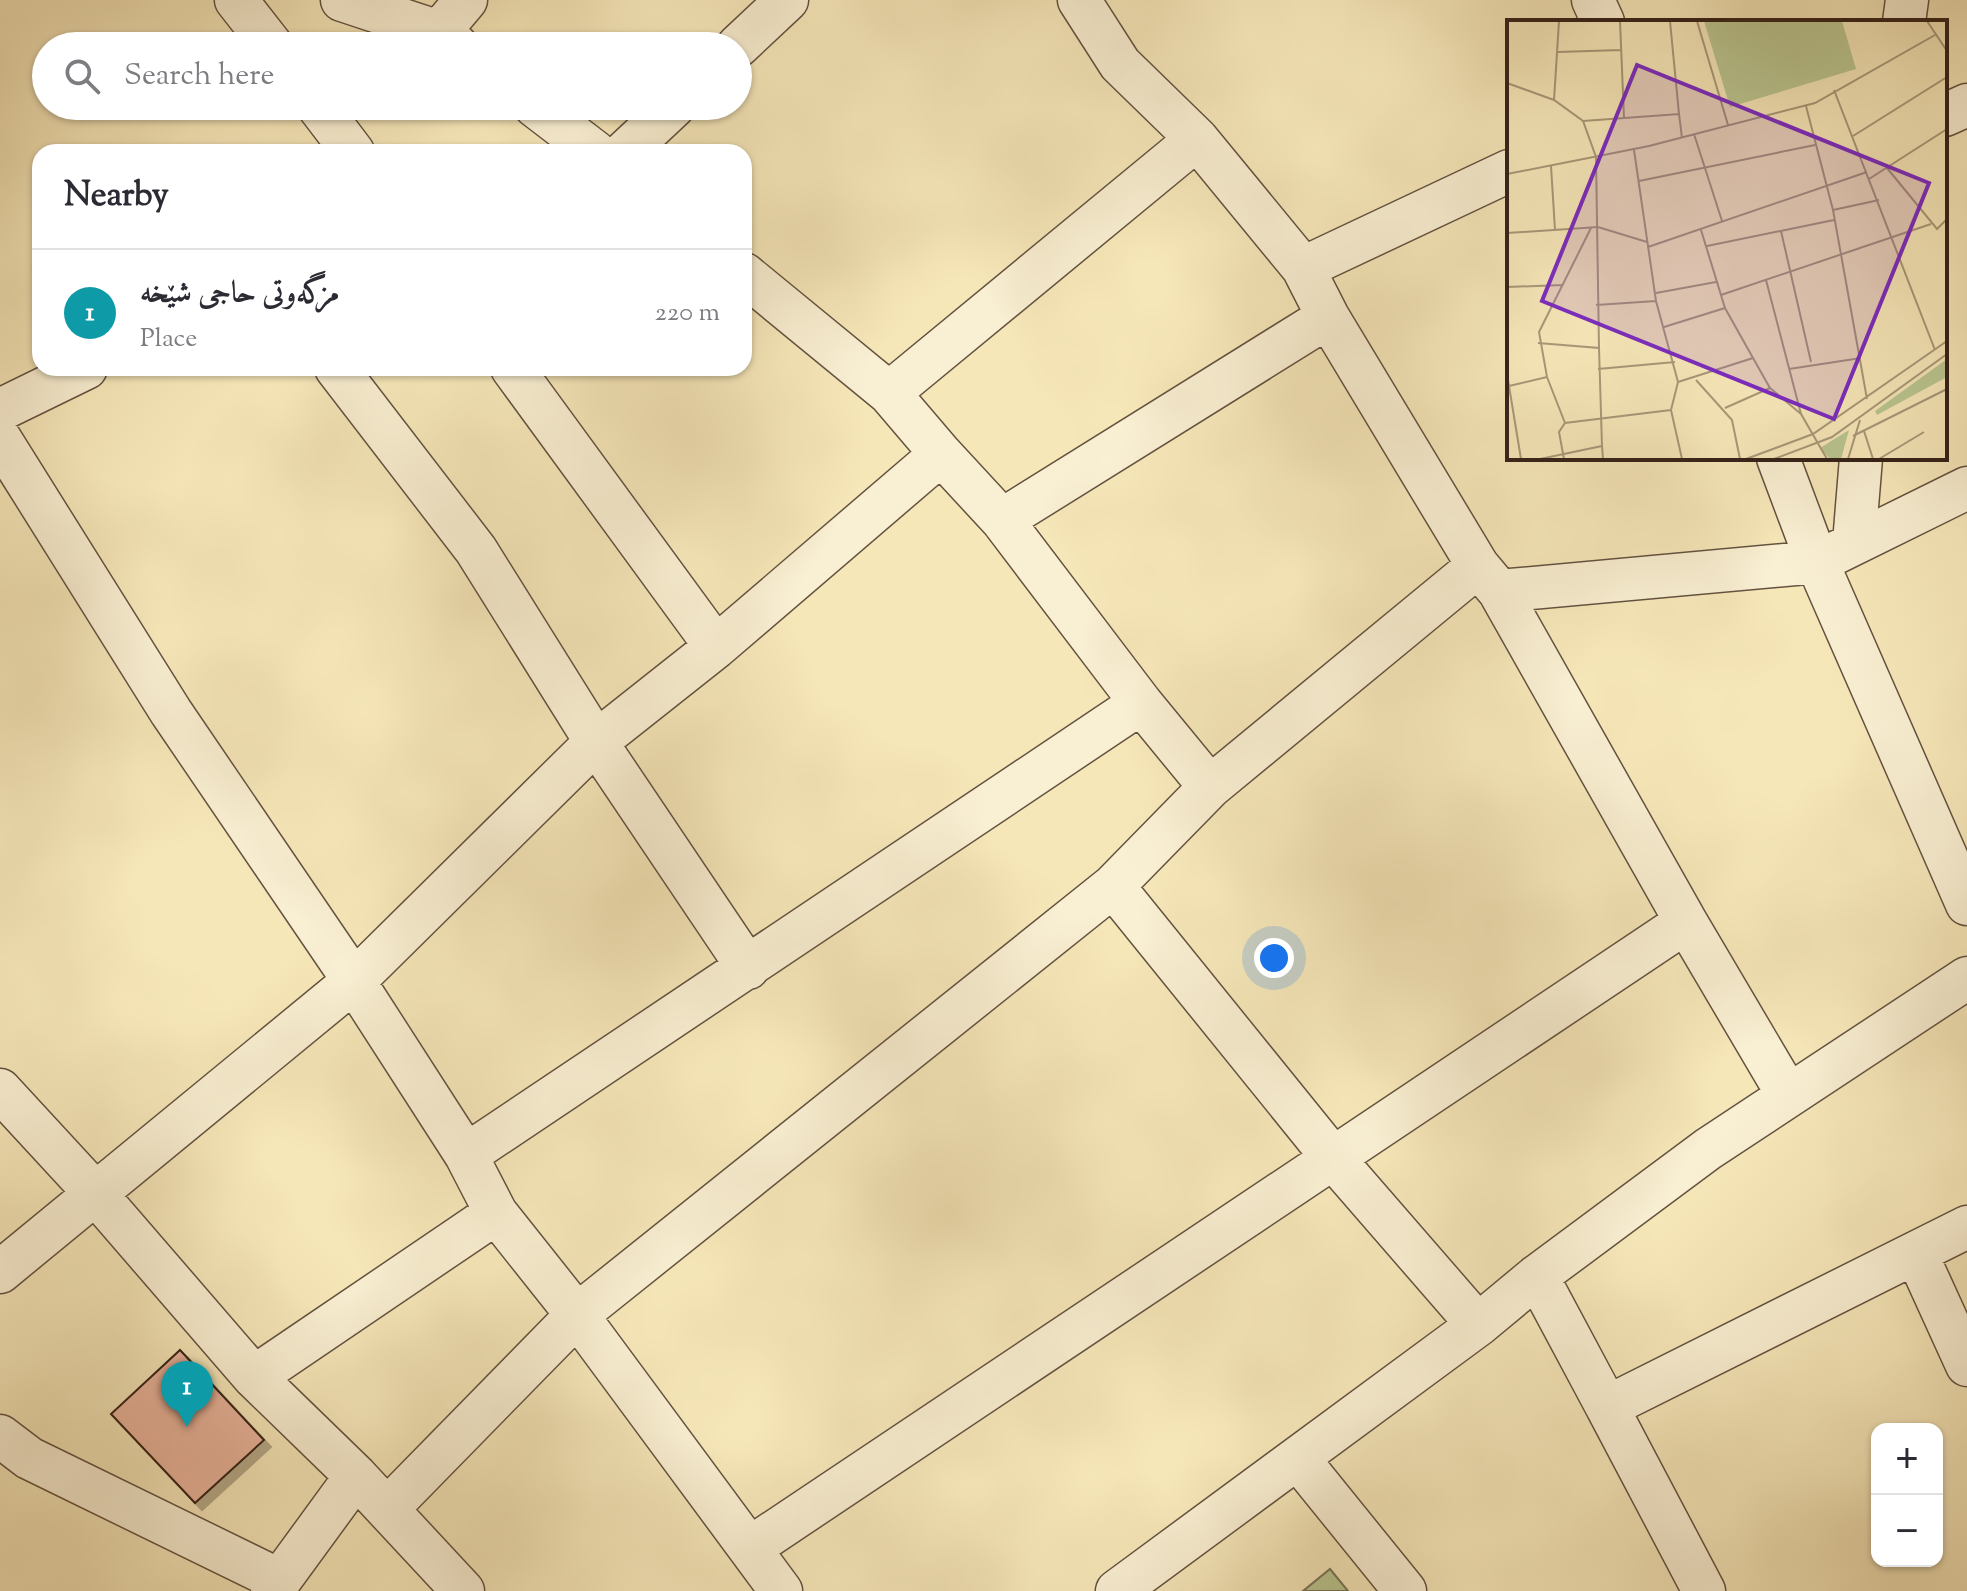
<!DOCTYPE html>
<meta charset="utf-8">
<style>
:root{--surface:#fff;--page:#f7f7f7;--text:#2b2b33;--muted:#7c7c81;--line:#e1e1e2;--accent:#8f2418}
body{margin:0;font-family:"Sorts Mill Goudy",Amiri,serif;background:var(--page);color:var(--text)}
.controls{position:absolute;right:24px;bottom:24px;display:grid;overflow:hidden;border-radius:16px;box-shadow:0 2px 6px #0004}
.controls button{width:72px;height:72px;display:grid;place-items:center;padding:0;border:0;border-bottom:2px solid var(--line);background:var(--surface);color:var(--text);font:40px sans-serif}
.you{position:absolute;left:1274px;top:958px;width:28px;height:28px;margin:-20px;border:6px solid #fff;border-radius:50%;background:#1a73e8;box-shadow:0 0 0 12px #1a73e833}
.badge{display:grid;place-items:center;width:52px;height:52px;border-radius:50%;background:var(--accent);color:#fff;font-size:26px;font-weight:700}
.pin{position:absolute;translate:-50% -66px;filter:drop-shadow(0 2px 4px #0008)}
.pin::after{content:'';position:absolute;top:42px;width:28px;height:24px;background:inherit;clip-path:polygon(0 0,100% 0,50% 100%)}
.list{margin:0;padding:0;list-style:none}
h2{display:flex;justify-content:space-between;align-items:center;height:104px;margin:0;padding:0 32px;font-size:34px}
h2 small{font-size:26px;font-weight:400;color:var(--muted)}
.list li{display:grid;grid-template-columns:52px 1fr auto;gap:24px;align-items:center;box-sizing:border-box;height:128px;padding:0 32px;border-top:2px solid var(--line)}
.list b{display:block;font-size:30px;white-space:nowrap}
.list p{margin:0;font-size:26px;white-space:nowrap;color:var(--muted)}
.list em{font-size:26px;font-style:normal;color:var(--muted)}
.icon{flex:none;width:44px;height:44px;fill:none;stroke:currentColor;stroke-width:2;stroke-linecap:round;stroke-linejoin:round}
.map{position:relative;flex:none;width:1967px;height:1591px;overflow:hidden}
.search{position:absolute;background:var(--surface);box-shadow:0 2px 6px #0004;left:32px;top:32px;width:720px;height:88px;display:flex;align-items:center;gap:20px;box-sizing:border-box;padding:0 28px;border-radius:44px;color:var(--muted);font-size:30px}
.panel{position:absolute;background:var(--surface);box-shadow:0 2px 6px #0004;left:32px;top:144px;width:720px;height:232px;border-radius:24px}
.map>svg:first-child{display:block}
.green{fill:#bac691;stroke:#777454;stroke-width:2}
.building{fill:#eab49c;stroke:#342118;stroke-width:2;filter:url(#shadow)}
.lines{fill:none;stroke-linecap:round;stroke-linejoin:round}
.minor-casing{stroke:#645240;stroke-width:45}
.minor{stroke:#f9efd2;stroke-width:42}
.inset-road{fill:none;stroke:#a89879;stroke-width:2}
.view{fill:#7b2cbf;fill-opacity:0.15;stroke:#7b2cbf;stroke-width:4}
.inset-edge{fill:none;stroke:#342118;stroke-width:4}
</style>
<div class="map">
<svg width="1967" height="1591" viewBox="0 0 1967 1591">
<defs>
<filter id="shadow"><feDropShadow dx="7" dy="7" stdDeviation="0" flood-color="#0004"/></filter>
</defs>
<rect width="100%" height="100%" fill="#f6e7b9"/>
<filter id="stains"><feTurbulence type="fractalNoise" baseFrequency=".0025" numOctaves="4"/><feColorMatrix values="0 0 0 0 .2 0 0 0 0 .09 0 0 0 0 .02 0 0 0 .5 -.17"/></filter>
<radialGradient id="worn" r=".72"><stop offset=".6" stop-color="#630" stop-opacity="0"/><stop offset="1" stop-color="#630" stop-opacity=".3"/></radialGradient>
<path class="green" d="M 1330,1569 L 1348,1591 L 1303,1591 Z"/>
<path class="building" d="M 180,1350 L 264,1440 L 195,1503 L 111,1414 Z"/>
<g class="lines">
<g class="minor-casing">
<path id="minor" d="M 236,0 L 272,46
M 342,0 L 439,32 L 457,46
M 1079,0 L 1120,64 L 1197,139 L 1303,268 L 1328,317 L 1478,566 L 1499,591 L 1686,922 L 1788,1095
M 1593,0 L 1603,22
M 1904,22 L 1907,0
M 439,32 L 466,0
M 738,46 L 787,0
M 318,106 L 353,152
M 535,106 L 595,152
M 1945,115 L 1967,105
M 625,152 L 674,106
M 1303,268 L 1509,171
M 744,274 L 889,393 L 941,454 L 1002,520 L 1141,703 L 1210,787
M 336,368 L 476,550 L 596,742 L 748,968
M 512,368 L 716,647
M 889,393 L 1197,139
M 0,410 L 86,368
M 0,439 L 171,712 L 354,981 L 466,1155 L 496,1213 L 577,1315 L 781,1591
M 1778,458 L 1817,562 L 1967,904
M 1002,520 L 1328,317
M 1854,543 L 1861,458
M 1499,591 L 1817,562 L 1967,488
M 1113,886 L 1333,1158 L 1478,1325
M 0,1090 L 95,1193 L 254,1377 L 356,1476 L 463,1591
M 466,1155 L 1141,703
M 1916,1253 L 1967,1365
M 0,1272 L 354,981 L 596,742 L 716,647 L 941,454
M 1537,1276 L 1607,1407 L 1967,1227
M 254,1377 L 496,1213
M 1607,1407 L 1704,1591
M 0,1436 L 29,1458 L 279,1580
M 1299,1460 L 1405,1591
M 388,1508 L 577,1315 L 1113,886 L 1210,787 L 1478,566
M 750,1548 L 1686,922
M 272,1591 L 356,1476
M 1117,1591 L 1478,1325 L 1537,1276 L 1708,1149 L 1967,978"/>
</g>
<use href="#minor" class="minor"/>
</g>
<g transform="translate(1507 20)">
<rect width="440" height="440" fill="#f6e7b9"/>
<path d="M 197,1 L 335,1 L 349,49 L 223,87 ZM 440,339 L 440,357 L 370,395 L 368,391 ZM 342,410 L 334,439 L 323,439 L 313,428 Z" fill="#bac691"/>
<path class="inset-road" d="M 113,1 L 117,98M 163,1 L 172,94M 190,1 L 221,105M 420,1 L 440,31M 51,32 L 114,30M 0,63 L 47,80 L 76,101 L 89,137 L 92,328M 327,70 L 428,330M 47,80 L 52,1M 299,86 L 326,190 L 360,379M 76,101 L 172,94 L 175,118M 187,114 L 215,201M 346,116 L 440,57M 127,130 L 149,281 L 171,362 L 164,390 L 175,439M 44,146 L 48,210M 380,148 L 430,209 L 440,199M 0,154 L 142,126 L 308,83 L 428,15M 362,159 L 440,109M 132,161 L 308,125M 326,190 L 372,180M 194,210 L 218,288 L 246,338M 274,211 L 304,342M 0,213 L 91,207 L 140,222M 200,226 L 327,200M 141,227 L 360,152M 259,260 L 294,394M 0,267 L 55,265M 149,273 L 209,262M 214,275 L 424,204M 89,285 L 149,281M 157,307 L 218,288M 31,323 L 92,328 L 95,426M 91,349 L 168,342M 282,349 L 354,338M 0,354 L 14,439M 189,360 L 225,400 L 233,439M 171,362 L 246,338 L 263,368 L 294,394 L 320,439M 2,366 L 40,357M 218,388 L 263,368M 58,403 L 40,357 L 32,312 L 84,208M 357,411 L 366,439M 346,416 L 440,369M 33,439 L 95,426 L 96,439M 57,439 L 52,412 L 58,403 L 164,390M 239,439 L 306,414 L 440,321M 267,439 L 325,417 L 440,334M 341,439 L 353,400M 372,439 L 417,412"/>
<path class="view" d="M 130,45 L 422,163 L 327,399 L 35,281 Z"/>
<rect width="440" height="440" class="inset-edge"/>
</g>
<rect width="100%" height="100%" filter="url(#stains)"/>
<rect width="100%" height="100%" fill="url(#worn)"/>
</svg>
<div class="controls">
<button>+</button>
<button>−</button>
</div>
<div class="you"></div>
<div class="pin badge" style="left:187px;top:1427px;background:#0f9aa8">1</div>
<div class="search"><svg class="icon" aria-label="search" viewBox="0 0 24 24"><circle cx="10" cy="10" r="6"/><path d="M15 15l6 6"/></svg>Search here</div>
<section class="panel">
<h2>Nearby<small></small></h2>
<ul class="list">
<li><span class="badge" style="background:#0f9aa8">1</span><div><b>مزگەوتی حاجی شێخە</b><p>Place</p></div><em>220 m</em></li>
</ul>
</section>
</div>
